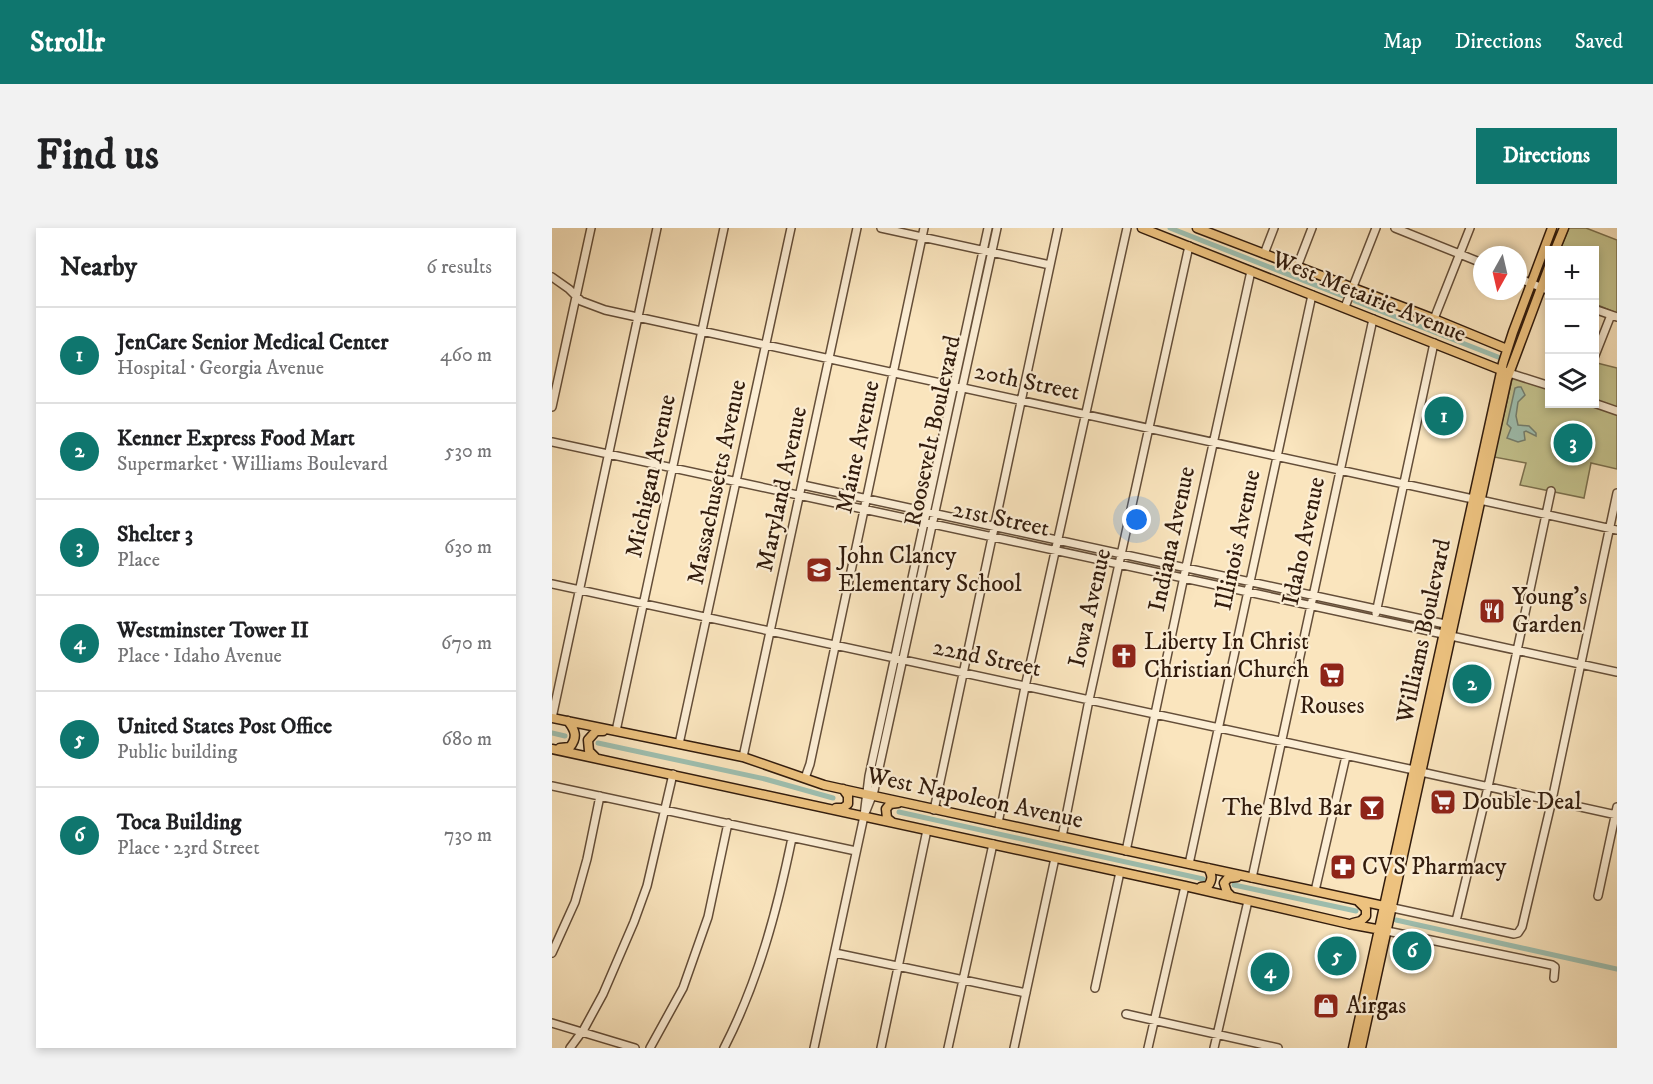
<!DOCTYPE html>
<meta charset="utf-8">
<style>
:root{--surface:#fff;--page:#f2f2f2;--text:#202124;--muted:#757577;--line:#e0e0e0;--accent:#0f766e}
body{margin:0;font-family:"IM FELL DW Pica",serif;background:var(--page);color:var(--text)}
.controls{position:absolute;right:18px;top:18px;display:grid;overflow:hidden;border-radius:0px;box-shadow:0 3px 9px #0003}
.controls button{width:54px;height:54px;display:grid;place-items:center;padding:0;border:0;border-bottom:2px solid var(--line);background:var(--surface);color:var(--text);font:30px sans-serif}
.compass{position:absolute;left:921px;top:18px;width:54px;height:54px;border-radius:50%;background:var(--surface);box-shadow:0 3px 9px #0003;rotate:188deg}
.you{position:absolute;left:585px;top:292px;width:21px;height:21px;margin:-15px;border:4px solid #fff;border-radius:50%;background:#1a73e8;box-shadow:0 0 0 9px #1a73e833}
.badge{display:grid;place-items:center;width:39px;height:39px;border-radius:50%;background:var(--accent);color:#fff;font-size:20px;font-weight:700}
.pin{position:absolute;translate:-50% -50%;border:3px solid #fff;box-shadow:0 2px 6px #0006}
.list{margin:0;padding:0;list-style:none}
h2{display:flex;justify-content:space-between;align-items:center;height:78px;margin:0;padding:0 24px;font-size:26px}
h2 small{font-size:20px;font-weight:400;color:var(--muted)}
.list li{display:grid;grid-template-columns:39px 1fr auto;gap:18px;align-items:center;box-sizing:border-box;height:96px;padding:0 24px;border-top:2px solid var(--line)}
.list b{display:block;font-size:22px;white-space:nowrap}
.list p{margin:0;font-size:20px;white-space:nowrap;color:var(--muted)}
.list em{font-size:20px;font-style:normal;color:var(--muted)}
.icon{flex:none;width:33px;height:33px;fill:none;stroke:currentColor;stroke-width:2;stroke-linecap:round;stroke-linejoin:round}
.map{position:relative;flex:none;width:1065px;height:820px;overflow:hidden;border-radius:0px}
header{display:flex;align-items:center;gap:36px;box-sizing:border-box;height:84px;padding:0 30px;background:var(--accent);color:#fff}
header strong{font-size:28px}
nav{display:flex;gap:33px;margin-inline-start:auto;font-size:21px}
.intro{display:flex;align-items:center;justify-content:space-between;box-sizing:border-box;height:144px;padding:0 36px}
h1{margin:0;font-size:42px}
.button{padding:15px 27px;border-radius:0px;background:var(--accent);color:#fff;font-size:21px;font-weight:700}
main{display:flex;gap:36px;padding:0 36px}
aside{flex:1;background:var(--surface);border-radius:0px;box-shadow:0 3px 9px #0003}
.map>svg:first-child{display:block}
.park{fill:#c4c38e;stroke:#7b704e;stroke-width:1.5}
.water{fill:#9ebfb0;stroke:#737e6f;stroke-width:1.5}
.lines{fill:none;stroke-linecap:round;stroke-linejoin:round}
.canal{stroke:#9ebfb0;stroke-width:5}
.minor-casing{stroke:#644e39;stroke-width:10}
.major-casing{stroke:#321c0d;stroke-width:11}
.minor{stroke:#fceed5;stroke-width:7}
.major{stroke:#edc27f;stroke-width:8}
.labels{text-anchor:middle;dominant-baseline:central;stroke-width:4.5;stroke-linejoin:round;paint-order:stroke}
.street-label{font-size:24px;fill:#321c0d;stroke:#fceed5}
.poi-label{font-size:24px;fill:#321c0d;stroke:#fceed5;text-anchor:start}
</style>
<header>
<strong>Strollr</strong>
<nav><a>Map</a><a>Directions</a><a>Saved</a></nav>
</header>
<div class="intro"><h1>Find us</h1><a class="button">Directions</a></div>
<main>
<aside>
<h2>Nearby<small>6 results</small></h2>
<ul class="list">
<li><span class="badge">1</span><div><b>JenCare Senior Medical Center</b><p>Hospital · Georgia Avenue</p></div><em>460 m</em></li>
<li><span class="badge">2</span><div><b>Kenner Express Food Mart</b><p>Supermarket · Williams Boulevard</p></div><em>530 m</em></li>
<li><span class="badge">3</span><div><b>Shelter 3</b><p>Place</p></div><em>630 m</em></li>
<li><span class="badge">4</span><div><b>Westminster Tower II</b><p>Place · Idaho Avenue</p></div><em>670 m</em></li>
<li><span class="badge">5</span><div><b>United States Post Office</b><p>Public building</p></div><em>680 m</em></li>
<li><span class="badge">6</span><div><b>Toca Building</b><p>Place · 23rd Street</p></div><em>730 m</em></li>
</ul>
</aside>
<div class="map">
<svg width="1065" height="820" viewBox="0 0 1065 820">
<rect width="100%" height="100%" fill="#fae5be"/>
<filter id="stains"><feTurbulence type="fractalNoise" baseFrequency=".00333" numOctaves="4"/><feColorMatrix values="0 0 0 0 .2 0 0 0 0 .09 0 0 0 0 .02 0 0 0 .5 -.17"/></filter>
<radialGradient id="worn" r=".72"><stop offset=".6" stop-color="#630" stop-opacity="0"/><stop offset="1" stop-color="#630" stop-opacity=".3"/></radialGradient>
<path class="park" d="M 1017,0 L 1034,0 L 1065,12 L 1065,85 L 1043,76 L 1042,22 L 1008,22 Z
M 1045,135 L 1065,140 L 1065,241 L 1039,235 L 1032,270 L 968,257 L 974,235 L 942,229 L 961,147 L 997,162 L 998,176 L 1042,176 L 1043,142 Z"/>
<path class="water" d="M 966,159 L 969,159 L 973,167 L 966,174 L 964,188 L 966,197 L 977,198 L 984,205 L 984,208 L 974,203 L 972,204 L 973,212 L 966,214 L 955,210 L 959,200 L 955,196 L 963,160 Z"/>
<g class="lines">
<path class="canal" d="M 618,0 L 791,68
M 803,73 L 946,129
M 0,505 L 13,508
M 46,515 L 213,551 L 281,570
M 347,584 L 651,651
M 682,657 L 804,683
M 844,692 L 1065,741"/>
<g class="minor-casing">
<path id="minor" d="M 329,0 L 498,37
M 843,0 L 930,35
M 712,26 L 722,0
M 745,39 L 760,0
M 0,49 L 17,61 L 29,73 L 53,82 L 921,271
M 966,50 L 998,63
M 793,79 L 824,0
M 1042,81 L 1065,89
M 882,91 L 918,0
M 1042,130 L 1059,87
M 957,145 L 998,158
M 1042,175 L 1065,183
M 0,179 L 39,0
M 0,214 L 891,406
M 251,257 L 893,396
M 928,272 L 1065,302
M 0,356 L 862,542
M 824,385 L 882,115
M 899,408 L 1065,444
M 0,490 L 105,0
M 64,503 L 172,0
M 127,516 L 239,0
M 191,529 L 305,0
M 869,544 L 1065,587
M 253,550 L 258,536 L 372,0
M 0,558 L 304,623
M 382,582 L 506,0
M 314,583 L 322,563 L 445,0
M 446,595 L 473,459 L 575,0
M 510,609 L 537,472 L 637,18
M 574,623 L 634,339 L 699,43
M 637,636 L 760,67
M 700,650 L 821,91
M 763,663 L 794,528
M 1046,668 L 1065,579
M 841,680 L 962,706 L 966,705 L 970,699 L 1000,572 L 1065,265
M 904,693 L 936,559 L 999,263
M 835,703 L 1000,737 L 1003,739 L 1002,750
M 0,725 L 23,674 L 35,631 L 48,568
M 283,725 L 474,765
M 543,760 L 568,644
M 574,786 L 726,820
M 0,795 L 83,820
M 18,820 L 32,801 L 51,766 L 82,694 L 95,658 L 121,546
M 98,820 L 131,760 L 156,689 L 176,595
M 172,820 C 206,754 225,683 240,610
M 262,820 L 312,588 L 317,548 L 436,0
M 329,820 L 375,602
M 396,820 L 441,616
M 462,820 L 503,630
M 596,820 L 633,658
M 662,820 L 696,673"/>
</g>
<g class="major-casing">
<path id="major" d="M 590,0 L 954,144
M 645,0 L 882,91 L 955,121
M 1003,22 L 1012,0
M 0,490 L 191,529 L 272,557 L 299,563 L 841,680
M 8,520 L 18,519 C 26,509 23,502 16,493
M 0,521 L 633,658 L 797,696 L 835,703
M 44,530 L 37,523 L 36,512 L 44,503 L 51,503
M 284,580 L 291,580 L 296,576 L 296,568 L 291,561
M 340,594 L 335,590 L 334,581 L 338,576 L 346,575
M 649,659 L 656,658 C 661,651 660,647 656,640
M 680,669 L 675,664 L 672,655 L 676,650 L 685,649
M 801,695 L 809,693 L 814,688 L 814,681 L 806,673
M 801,820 L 951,135 L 961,104 L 1000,0
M 809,820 L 955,151 L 998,36"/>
</g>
<use href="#minor" class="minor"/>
<use href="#major" class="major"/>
</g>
<defs>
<g id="school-square" transform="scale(1.35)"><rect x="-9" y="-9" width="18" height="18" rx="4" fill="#8f2418" stroke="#fceed5"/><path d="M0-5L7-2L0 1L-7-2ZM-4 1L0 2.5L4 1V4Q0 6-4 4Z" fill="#fff"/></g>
<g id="restaurant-square" transform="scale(1.35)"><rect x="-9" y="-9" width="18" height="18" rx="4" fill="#8f2418" stroke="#fceed5"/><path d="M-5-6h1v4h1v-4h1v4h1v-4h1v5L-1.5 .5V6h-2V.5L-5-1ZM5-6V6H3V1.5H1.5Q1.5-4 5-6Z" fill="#fff"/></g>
<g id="church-square" transform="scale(1.35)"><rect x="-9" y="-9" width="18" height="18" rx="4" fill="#8f2418" stroke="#fceed5"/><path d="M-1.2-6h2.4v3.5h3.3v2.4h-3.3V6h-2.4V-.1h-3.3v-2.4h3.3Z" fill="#fff"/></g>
<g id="supermarket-square" transform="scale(1.35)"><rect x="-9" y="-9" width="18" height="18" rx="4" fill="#8f2418" stroke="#fceed5"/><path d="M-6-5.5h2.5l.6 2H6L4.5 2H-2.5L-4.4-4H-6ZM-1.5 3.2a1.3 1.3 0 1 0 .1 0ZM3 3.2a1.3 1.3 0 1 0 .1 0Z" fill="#fff"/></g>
<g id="bar-square" transform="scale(1.35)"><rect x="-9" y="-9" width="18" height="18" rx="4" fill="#8f2418" stroke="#fceed5"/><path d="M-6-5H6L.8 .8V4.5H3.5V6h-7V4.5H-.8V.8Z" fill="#fff"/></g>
<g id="pharmacy-square" transform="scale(1.35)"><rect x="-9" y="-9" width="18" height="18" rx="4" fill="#8f2418" stroke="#fceed5"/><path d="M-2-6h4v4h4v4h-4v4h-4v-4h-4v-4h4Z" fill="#fff"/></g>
<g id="shop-square" transform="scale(1.35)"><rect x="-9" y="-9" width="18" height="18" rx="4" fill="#8f2418" stroke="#fceed5"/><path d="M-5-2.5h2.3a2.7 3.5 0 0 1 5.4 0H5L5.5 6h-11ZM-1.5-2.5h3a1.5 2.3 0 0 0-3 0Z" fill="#fff"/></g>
</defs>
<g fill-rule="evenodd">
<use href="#school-square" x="267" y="342"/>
<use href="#restaurant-square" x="940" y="383"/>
<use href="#church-square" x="572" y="428"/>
<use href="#supermarket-square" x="780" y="447"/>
<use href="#supermarket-square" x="891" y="574"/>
<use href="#bar-square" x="820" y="580"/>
<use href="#pharmacy-square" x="791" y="639"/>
<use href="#shop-square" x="774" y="778"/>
</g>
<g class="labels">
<g class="street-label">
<text transform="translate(817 69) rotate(22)">West Metairie Avenue</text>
<text transform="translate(475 154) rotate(12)">20th Street</text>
<text transform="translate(381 203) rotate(-78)">Roosevelt Boulevard</text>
<text transform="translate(306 219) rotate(-78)">Maine Avenue</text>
<text transform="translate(99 248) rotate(-78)">Michigan Avenue</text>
<text transform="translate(165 254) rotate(-78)">Massachusetts Avenue</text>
<text transform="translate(230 261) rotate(-78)">Maryland Avenue</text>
<text transform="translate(449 291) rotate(12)">21st Street</text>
<text transform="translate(620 311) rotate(-78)">Indiana Avenue</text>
<text transform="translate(686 312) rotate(-78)">Illinois Avenue</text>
<text transform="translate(752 313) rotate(-78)">Idaho Avenue</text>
<text transform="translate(538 380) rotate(-77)">Iowa Avenue</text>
<text transform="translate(872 403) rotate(-78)">Williams Boulevard</text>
<text transform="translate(435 430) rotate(12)">22nd Street</text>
<text transform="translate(423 570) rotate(12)">West Napoleon Avenue</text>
</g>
<g class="poi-label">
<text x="286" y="328">John Clancy<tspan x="286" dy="28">Elementary School</tspan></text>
<text x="960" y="369">Young's<tspan x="960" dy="28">Garden</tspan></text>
<text x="592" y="414">Liberty In Christ<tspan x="592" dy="28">Christian Church</tspan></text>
<text x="780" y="478" text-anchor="middle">Rouses</text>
<text x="910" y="574">Double Deal</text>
<text x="800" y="580" text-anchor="end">The Blvd Bar</text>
<text x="810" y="639">CVS Pharmacy</text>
<text x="794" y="778">Airgas</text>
</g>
</g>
<rect width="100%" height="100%" filter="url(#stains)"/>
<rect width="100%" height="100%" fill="url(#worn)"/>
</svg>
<div class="controls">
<button>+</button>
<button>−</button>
<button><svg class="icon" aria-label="layers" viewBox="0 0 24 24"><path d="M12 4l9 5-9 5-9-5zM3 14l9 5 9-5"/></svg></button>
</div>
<svg class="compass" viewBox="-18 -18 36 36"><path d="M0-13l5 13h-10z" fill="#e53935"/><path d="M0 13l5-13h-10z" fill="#757577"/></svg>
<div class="you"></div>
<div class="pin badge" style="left:892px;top:188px">1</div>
<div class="pin badge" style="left:920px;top:456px">2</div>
<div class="pin badge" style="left:1021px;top:215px">3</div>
<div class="pin badge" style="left:718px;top:744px">4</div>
<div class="pin badge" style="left:785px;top:728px">5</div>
<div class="pin badge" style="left:860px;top:723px">6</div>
</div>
</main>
